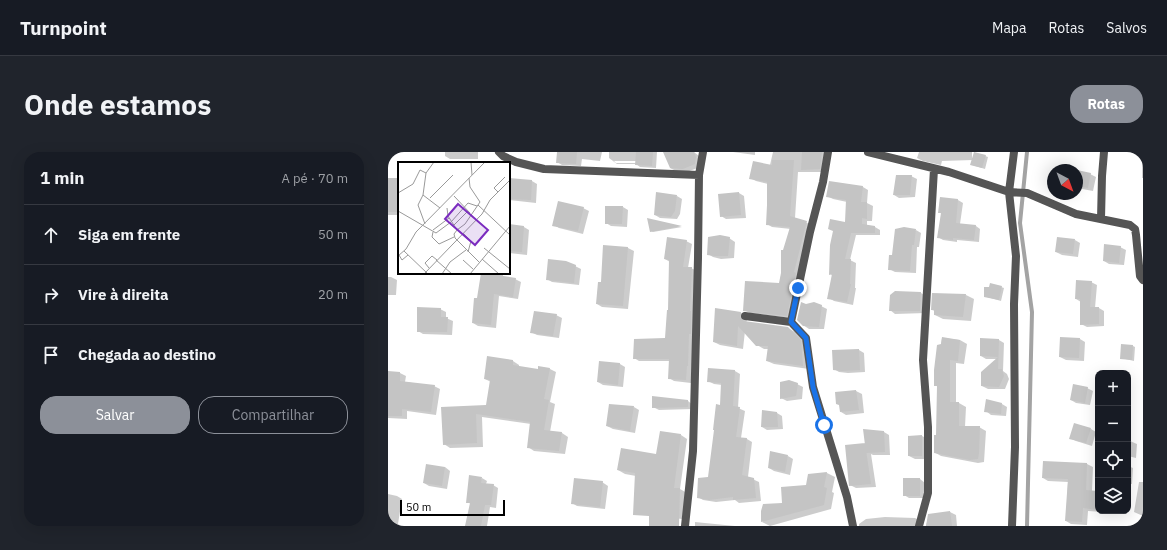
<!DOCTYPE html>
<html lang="pt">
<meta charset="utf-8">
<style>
:root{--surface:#171b24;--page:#20242c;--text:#f1f3f6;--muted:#9ea1a6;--line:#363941;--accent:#8c9099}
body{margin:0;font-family:"IBM Plex Sans",sans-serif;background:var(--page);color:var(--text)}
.controls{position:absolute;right:12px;bottom:12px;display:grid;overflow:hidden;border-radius:8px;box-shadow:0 4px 16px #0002}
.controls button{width:36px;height:36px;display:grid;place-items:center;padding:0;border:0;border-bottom:1px solid var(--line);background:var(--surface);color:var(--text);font:20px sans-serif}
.compass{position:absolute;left:659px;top:12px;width:36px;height:36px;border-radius:50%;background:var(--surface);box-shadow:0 4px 16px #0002;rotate:139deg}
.scale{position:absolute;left:12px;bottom:10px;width:105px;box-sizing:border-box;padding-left:4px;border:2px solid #000;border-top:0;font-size:11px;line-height:14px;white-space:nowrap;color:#000;-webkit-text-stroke:3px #fff;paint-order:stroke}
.stop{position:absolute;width:12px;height:12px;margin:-9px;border:3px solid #1a73e8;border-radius:50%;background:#fff}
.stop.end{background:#1a73e8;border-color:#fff;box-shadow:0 1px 4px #0008}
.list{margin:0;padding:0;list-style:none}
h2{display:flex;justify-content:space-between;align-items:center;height:52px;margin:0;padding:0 16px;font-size:17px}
h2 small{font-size:13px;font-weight:400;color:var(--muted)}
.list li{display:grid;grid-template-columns:26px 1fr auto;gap:12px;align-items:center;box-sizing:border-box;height:60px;padding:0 16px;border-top:1px solid var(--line)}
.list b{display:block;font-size:15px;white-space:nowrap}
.list em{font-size:13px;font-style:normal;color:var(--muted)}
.actions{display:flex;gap:8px;padding:12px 16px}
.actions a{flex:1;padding:9px 0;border:1px solid var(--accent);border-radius:16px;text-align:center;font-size:14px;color:var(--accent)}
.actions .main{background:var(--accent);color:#fff}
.icon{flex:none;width:22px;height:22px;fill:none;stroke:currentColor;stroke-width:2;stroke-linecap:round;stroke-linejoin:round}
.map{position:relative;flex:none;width:755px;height:374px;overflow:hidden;border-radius:16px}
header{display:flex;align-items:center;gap:24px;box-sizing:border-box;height:56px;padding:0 20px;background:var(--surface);border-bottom:1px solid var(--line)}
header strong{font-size:19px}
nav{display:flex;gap:22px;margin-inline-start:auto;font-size:14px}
.intro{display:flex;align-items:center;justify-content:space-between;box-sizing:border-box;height:96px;padding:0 24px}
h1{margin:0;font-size:28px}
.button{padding:10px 18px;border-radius:16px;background:var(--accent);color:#fff;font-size:14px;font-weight:700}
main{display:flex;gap:24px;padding:0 24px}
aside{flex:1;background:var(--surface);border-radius:16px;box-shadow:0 4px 16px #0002}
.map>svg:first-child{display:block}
.shadow{fill:#0003;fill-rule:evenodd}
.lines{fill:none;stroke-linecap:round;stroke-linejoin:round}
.stream{stroke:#a3a3a3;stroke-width:4}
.building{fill:#c4c4c4}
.street{stroke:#555;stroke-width:8}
.route{stroke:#1a73e8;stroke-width:5}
.inset-road{fill:none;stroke:#999;stroke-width:1}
.view{fill:#7b2cbf;fill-opacity:0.15;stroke:#7b2cbf;stroke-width:2}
.inset-edge{fill:none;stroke:#000;stroke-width:2}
</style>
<header>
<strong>Turnpoint</strong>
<nav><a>Mapa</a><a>Rotas</a><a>Salvos</a></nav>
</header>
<div class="intro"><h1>Onde estamos</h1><a class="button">Rotas</a></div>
<main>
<aside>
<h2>1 min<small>A pé · 70 m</small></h2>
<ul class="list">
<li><svg class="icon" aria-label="ahead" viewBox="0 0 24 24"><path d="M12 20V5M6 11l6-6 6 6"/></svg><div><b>Siga em frente</b></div><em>50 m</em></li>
<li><svg class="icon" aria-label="right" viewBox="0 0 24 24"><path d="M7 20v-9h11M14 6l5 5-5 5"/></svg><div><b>Vire à direita</b></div><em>20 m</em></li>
<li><svg class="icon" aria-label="arrive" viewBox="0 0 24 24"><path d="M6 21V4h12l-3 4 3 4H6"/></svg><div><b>Chegada ao destino</b></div></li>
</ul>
<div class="actions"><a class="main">Salvar</a><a>Compartilhar</a></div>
</aside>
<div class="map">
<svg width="755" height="374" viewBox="0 0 755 374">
<rect width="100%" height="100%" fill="#fff"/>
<path class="shadow" d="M 57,0 L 90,0 L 90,7 L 62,7 L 57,4 Z
M 170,0 L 214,0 L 212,9 L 194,7 L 193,14 L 174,13 L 169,10 Z
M 221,0 L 269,0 L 268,16 L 252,15 L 248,12 L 229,12 L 221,6 ZM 226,9 L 252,9 L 252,11 L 228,11 Z
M 282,0 L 306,0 L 311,4 L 313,15 L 301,19 L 288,19 L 282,16 Z
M 345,0 L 367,0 L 367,3 Z
M 385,0 L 441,0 L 437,20 L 410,20 L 407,66 L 424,73 L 404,166 L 362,161 L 356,158 L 392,132 L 396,99 L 403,77 L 384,75 L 379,72 L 380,32 L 368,29 L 362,26 L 382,13 Z
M 531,0 L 584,0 L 584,8 L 597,4 L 600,5 L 597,17 L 584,13 L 585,8 L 554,9 L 553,13 L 535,9 L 529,6 Z
M 754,12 L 755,12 L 755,26 L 754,26 Z
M 689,19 L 702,22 L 708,25 L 705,39 L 689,36 Z
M 523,24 L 529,27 L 527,45 L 511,46 L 506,43 Z
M 0,27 L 11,27 L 11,63 L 0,63 Z
M 121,27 L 144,29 L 149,32 L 148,51 L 121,48 Z
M 442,30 L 475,35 L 480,38 L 479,51 L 485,54 L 484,69 L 479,69 L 479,74 L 487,75 L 492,78 L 492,83 L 468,83 L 462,108 L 468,111 L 467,136 L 468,136 L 465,153 L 446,149 L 441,146 L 445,124 L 442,122 L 458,71 L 459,50 L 445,47 L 439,44 Z
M 351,41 L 356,44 L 358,66 L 338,67 L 333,64 Z
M 289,44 L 294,47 L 292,62 L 289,67 L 272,66 L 267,63 Z
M 552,46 L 570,48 L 575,51 L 572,72 L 588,74 L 592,77 L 591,90 L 569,88 L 569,90 L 555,88 L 550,85 L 554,62 L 551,60 Z
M 235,55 L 240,58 L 239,75 L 223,74 L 218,71 Z
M 195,56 L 201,59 L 195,82 L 171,76 L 166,73 Z
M 260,67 L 293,75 L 294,75 L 265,80 L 263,79 Z
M 121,73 L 136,75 L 141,78 L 139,103 L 121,101 Z
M 528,78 L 533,81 L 531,95 L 529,95 L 528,121 L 507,120 L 501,117 L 504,104 Z
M 341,86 L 347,90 L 346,106 L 333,107 L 325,105 L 320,102 Z
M 687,88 L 692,91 L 690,105 L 674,103 L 668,100 Z
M 298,89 L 304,92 L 300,116 L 303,116 L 309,119 L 303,231 L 286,229 L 281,226 L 282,209 L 251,209 L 246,206 L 278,187 L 281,159 L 282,110 L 277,107 Z
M 216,94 L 240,96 L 246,99 L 240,157 L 214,155 L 209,152 L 214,131 Z
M 732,95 L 738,98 L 736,113 L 721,112 L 716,109 Z
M 187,114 L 193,117 L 191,133 L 164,130 L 159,127 Z
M 94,121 L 115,121 L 115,125 L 127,127 L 133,130 L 130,147 L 111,144 L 108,176 L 90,174 L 85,171 L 90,148 Z
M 0,125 L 3,125 L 9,128 L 8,143 L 0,143 Z
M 703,130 L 709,133 L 707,156 L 711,156 L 716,159 L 716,174 L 699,175 L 693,172 L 693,150 L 688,147 Z
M 613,135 L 616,136 L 613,149 L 599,145 Z
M 507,140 L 533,141 L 538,144 L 538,161 L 507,162 L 502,158 Z
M 578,143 L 586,147 L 583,169 L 555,167 L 547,163 L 547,159 L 544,158 Z
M 418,153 L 433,154 L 439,157 L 436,177 L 421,177 L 415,173 Z
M 52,157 L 58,160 L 58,166 L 65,169 L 64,183 L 35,182 L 30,179 Z
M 328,157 L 353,161 L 360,165 L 358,171 L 400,176 L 407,180 L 419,193 L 421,217 L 386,212 L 379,209 L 381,197 L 376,197 L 369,193 L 357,179 L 355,197 L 332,193 L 326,190 Z
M 168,163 L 174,166 L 171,186 L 149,183 L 143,180 Z
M 554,186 L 572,188 L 579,192 L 576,212 L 568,211 L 568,251 L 571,251 L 578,255 L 577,275 L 591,275 L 598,279 L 596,310 L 590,311 L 553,304 L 546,300 L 549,284 L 550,235 L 547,233 Z
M 593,187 L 611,188 L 616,191 L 615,219 L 619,222 L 621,227 L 617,237 L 600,237 L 594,234 L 609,207 L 598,207 L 593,204 Z
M 692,187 L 697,190 L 696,209 L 678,208 L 672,205 Z
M 745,194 L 747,195 L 746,209 L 733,206 Z
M 471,198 L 476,201 L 477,220 L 460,221 L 451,220 L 446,217 Z
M 125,209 L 131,213 L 131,215 L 151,218 L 162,217 L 168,220 L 162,250 L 167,252 L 162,280 L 174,281 L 180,285 L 177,302 L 146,299 L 140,295 L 143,272 L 94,265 L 95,295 L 62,296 L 56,292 L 54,256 L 99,254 L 103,230 L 97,227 Z
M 212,210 L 232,212 L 237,215 L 235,235 L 215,233 L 210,230 Z
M 347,219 L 352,222 L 350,256 L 357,259 L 353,286 L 359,287 L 364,290 L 360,325 L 371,330 L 373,349 L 351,351 L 347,348 L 328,350 L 315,348 L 310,345 L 321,326 L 333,254 L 334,233 L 326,232 L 320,229 Z
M 0,220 L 12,221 L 18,224 L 17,230 L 46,234 L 52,237 L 48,263 L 19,259 L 19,267 L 0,266 Z
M 409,232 L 415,235 L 414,247 L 399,249 L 393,246 Z
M 699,236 L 705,239 L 702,253 L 688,251 L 683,248 Z
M 468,239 L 474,242 L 476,261 L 458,263 L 453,260 Z
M 300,249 L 305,253 L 305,257 L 271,258 L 265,255 Z
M 614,252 L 619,255 L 618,264 L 603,263 L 598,259 Z
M 246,255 L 251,258 L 247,281 L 225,277 L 219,274 Z
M 389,261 L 394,264 L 395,277 L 379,278 L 374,275 Z
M 740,271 L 743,273 L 742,289 L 749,292 L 748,306 L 740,304 Z
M 703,277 L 708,280 L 704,294 L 688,289 L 682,286 Z
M 496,280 L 501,283 L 502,303 L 485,303 L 483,302 L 488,335 L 468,336 L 462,333 L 476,292 Z
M 293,283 L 299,287 L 292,337 L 299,341 L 294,367 L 253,362 L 248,324 L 237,322 L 230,318 L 269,303 Z
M 521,284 L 534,284 L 540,287 L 540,307 L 527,307 L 521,304 Z
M 400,304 L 405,307 L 402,323 L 386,319 L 381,316 Z
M 656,310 L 699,312 L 705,315 L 704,339 L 710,340 L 710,359 L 729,359 L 729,361 L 700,359 L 699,373 L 683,372 L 678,369 L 680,330 L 660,329 L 655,326 Z
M 740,314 L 745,316 L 744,332 L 740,332 Z
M 57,315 L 62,319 L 59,337 L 41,334 L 36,331 Z
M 439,321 L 447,325 L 444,340 L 446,341 L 443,357 L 382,374 L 374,370 L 395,352 L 419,334 L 421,323 Z
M 94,326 L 99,329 L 98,332 L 105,333 L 110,336 L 108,356 L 102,355 L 99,374 L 79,374 L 83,352 L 79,350 Z
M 532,327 L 537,331 L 537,346 L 521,346 L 516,343 Z
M 214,330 L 220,334 L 217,357 L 189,354 L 184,351 Z
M 751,330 L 755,330 L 755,364 L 746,360 Z
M 0,342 L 9,344 L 14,347 L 10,372 L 13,374 L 0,374 Z
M 562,360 L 568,363 L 569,374 L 538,374 L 541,363 Z
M 497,365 L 527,366 L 533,369 L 532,374 L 471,374 L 471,372 L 478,367 Z
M 307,370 L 347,374 L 307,374 Z"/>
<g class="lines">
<path class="stream" d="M 639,0 L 632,71 L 644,160 L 639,374"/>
</g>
<path class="building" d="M 169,0 L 189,0 L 188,12 L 168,11 Z
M 248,0 L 265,0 L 264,14 L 247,13 Z
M 275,0 L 306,0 L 308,5 L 307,12 L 295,17 L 282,16 Z
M 414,0 L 434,0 L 432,17 L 413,18 Z
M 586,0 L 598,3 L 594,16 L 582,13 Z
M 384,8 L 406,8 L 402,64 L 419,69 L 406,120 L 408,121 L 399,164 L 355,159 L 357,129 L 391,131 L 393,121 L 393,98 L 395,98 L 402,75 L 378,73 L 379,53 L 379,30 L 361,27 L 365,9 L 384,13 Z
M 689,18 L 703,21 L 700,36 L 689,34 Z
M 508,23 L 524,23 L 522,43 L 505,43 Z
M 0,26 L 11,26 L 11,60 L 0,60 Z
M 121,26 L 144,28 L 143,48 L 121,47 Z
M 441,29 L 475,34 L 473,50 L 479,50 L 479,67 L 474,66 L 474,72 L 487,74 L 487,81 L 463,81 L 457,107 L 463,107 L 462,132 L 463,132 L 459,150 L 439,147 L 444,122 L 441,123 L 442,93 L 445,79 L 440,77 L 442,67 L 457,70 L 458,48 L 438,45 Z
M 268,40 L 289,43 L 287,59 L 283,65 L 266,63 Z
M 351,40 L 353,63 L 332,65 L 330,42 Z
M 552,45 L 570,47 L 568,71 L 588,73 L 586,88 L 565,86 L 565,88 L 549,86 L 553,61 L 550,61 Z
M 170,49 L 196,55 L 190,79 L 164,74 Z
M 217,54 L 235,54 L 234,72 L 217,72 Z
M 259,66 L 294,74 L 262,80 Z
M 121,72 L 136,74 L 134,100 L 121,99 Z
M 516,75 L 528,77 L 526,93 L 524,93 L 522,119 L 500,118 L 501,103 L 504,103 L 507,77 Z
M 332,83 L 342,85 L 340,104 L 327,104 L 319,103 L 320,85 Z
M 279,85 L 299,88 L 295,115 L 304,115 L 302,159 L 303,159 L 303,182 L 301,182 L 300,214 L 299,214 L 298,228 L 280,227 L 281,207 L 245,207 L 246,187 L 277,186 L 279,158 L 280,158 L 281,108 L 276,107 Z
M 669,85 L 687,87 L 685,102 L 667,100 Z
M 716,92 L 733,94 L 731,111 L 715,109 Z
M 215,93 L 240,95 L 235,154 L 208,152 L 210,130 L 213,130 Z
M 160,107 L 178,109 L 188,113 L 186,131 L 158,128 Z
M 93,121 L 110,121 L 109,123 L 128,126 L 125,145 L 106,142 L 103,173 L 84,171 L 86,146 L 89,146 Z
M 688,128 L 704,129 L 702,155 L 711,155 L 711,172 L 692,173 L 692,147 L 687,147 Z
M 602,131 L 614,134 L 611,148 L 596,145 L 596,135 L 601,135 Z
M 507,139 L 533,140 L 532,159 L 501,159 L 502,143 Z
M 544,141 L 578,142 L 575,165 L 546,163 L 546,158 L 543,158 Z
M 413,150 L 418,152 L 426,150 L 434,153 L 431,175 L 415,174 L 409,168 Z
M 29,155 L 53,156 L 53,165 L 60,165 L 59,180 L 29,180 Z
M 327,156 L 353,160 L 352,166 L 356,169 L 400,175 L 413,188 L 415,214 L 378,209 L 380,194 L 368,194 L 350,174 L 349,194 L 325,190 Z
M 146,159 L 169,162 L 165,184 L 142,181 Z
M 554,185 L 572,188 L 570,209 L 562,208 L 562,250 L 571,250 L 571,274 L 592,274 L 591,301 L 590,307 L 582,308 L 546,301 L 546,283 L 548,283 L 549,234 L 546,234 L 546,218 L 549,193 L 553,192 Z
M 672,185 L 692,186 L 691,206 L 671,205 Z
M 592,186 L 611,187 L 610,217 L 614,217 L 616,224 L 611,235 L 593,234 L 593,220 L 610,205 L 592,204 Z
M 733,192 L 745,193 L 744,208 L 732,207 Z
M 471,197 L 472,218 L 454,219 L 445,218 L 444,198 Z
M 99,204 L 125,208 L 125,213 L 150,217 L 150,214 L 162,216 L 156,247 L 161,248 L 156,278 L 174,280 L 171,299 L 139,296 L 142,270 L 88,262 L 89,291 L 55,293 L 53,255 L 98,253 L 102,228 L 96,227 Z
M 211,209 L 232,211 L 230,233 L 209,230 Z
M 320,216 L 347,218 L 345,254 L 352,255 L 348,285 L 359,286 L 354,323 L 366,326 L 368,346 L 345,348 L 345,345 L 321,348 L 309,346 L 310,326 L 320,325 L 326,278 L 325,278 L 328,252 L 332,253 L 333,231 L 319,230 Z
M 0,219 L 12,220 L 12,229 L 47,233 L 43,260 L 14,257 L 14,264 L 0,264 Z
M 401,228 L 410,231 L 408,244 L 392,247 L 392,230 Z
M 685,232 L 700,235 L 697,251 L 682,248 Z
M 468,238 L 471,258 L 452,260 L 451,253 L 448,252 L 447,240 Z
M 264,244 L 300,248 L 300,255 L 264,256 Z
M 598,247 L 614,251 L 613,262 L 596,260 Z
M 221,252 L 246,254 L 242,279 L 218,274 Z
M 374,258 L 389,260 L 390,275 L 373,275 Z
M 686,271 L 703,276 L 698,291 L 681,287 Z
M 475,277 L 496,279 L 497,300 L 478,301 Z
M 272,279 L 293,282 L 286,336 L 292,336 L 291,374 L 261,374 L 261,364 L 245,363 L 247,321 L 229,318 L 233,296 L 268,302 Z
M 534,283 L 534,304 L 520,304 L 520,284 Z
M 477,291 L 483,332 L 461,334 L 457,293 Z
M 382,299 L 400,303 L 397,320 L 380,316 Z
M 655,309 L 699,311 L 698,338 L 710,339 L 710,358 L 695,356 L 694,370 L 677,369 L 680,327 L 654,326 Z
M 38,312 L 57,315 L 54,334 L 35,331 Z
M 439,320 L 436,335 L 439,336 L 436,353 L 373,370 L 373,359 L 375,352 L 394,351 L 393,335 L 418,333 L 420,322 Z
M 81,323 L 94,325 L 93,331 L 106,332 L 103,353 L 97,353 L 93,374 L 77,374 L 82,351 L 78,351 Z
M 186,326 L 215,329 L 212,355 L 183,352 Z
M 515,326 L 532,326 L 532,344 L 515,344 Z
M 562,359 L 564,374 L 538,374 L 540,362 Z"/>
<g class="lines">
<path class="street" d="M 111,0 L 115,4 L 128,10 L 156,17 L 311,23
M 440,0 L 435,30 L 422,80 L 403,170 L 418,186 L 425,235 L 459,345 L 465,374
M 480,0 L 561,20 L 621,40 L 639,41 L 688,62 L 742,73 L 747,77 L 748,83 L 752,124 L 755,128
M 713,67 L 714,24 L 716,0
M 357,164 L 403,170
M 297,374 L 305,299 L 310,106 L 311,23 L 315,0
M 531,374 L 540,341 L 540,275 L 535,208 L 546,17
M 624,374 L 627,295 L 626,152 L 628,104 L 621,40 L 626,0"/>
</g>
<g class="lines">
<path class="route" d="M 410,136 L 403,170 L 418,186 L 425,235 L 436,273"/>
</g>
<g transform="translate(10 10)">
<rect width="112" height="112" fill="#fff"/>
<path class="inset-road" d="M 73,0 L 74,13M 28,11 L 36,0M 100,30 L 96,26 L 107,15M 0,31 L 15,22 L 22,8 L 28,11 L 25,33 L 20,43 L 27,62M 25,33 L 42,46M 56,34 L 72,51M 32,36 L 55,13M 80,43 L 112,73M 49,46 L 50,54 L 59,68 L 56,72 L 57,76 L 81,100M 0,49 L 38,71 L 53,60 L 70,41 L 79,44M 56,63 L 70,49M 35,68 L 51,56M 59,68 L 67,62 L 82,40 L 72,25 L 71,16M 35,70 L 34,75 L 41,82 L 56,75M 65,71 L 73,79 L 70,90M 86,86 L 112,107M 6,89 L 30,112M 1,93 L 4,98 L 10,93M 0,94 L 8,87 L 18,70 L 87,0M 84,97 L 101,112M 38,98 L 54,112M 65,98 L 75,107M 31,106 L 27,101 L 34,94 L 39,98M 26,112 L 84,52 L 92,38 L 112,18M 44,112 L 52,100 L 68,88M 72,112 L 112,64"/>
<path class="view" d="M 60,42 L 90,68 L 77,83 L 47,57 Z"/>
<rect width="112" height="112" class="inset-edge"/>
</g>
</svg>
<div class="controls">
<button>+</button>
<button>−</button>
<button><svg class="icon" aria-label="locate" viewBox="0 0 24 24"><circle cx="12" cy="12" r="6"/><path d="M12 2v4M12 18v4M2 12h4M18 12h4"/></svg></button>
<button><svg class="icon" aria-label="layers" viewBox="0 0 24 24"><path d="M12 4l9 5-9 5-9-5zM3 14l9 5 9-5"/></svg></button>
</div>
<svg class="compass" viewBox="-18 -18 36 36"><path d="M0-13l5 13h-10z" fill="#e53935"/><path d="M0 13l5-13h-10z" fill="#9ea1a6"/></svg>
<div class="scale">50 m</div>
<div class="stop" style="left:436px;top:273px"></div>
<div class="stop end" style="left:410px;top:136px"></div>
</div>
</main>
